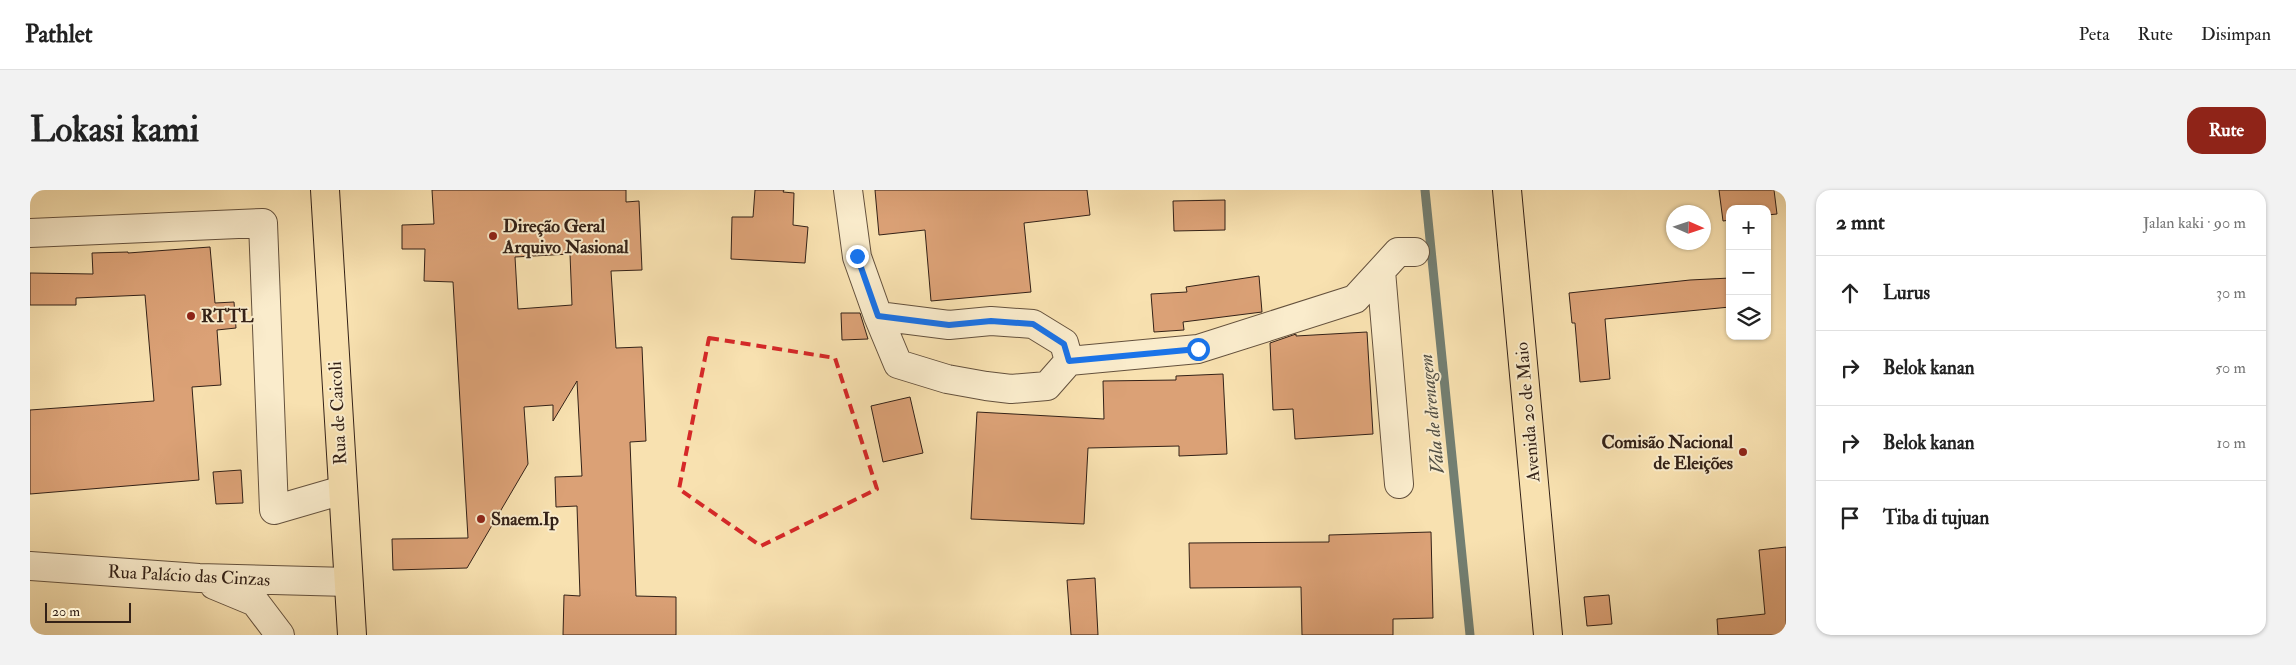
<!DOCTYPE html>
<html lang="id">
<meta charset="utf-8">
<style>
:root{--surface:#fff;--page:#f2f2f2;--text:#222;--muted:#767676;--line:#e0e0e0;--accent:#8f2418}
body{margin:0;font-family:"IM FELL Double Pica",serif;background:var(--page);color:var(--text)}
.controls{position:absolute;right:15px;top:15px;display:grid;overflow:hidden;border-radius:10px;box-shadow:0 1px 4px #0004}
.controls button{width:45px;height:45px;display:grid;place-items:center;padding:0;border:0;border-bottom:1px solid var(--line);background:var(--surface);color:var(--text);font:25px sans-serif}
.compass{position:absolute;left:1636px;top:15px;width:45px;height:45px;border-radius:50%;background:var(--surface);box-shadow:0 1px 4px #0004;rotate:93deg}
.scale{position:absolute;left:15px;bottom:12px;width:86px;box-sizing:border-box;padding-left:5px;border:2px solid #332117;border-top:0;font-size:14px;line-height:18px;white-space:nowrap;color:#332117;-webkit-text-stroke:4px #faeccc;paint-order:stroke}
.stop{position:absolute;width:15px;height:15px;margin:-11px;border:4px solid #1a73e8;border-radius:50%;background:#fff}
.stop.end{background:#1a73e8;border-color:#fff;box-shadow:0 1px 5px #0008}
.list{margin:0;padding:0;list-style:none}
h2{display:flex;justify-content:space-between;align-items:center;height:65px;margin:0;padding:0 20px;font-size:21px}
h2 small{font-size:16px;font-weight:400;color:var(--muted)}
.list li{display:grid;grid-template-columns:32px 1fr auto;gap:15px;align-items:center;box-sizing:border-box;height:75px;padding:0 20px;border-top:1px solid var(--line)}
.list b{display:block;font-size:19px;white-space:nowrap}
.list em{font-size:16px;font-style:normal;color:var(--muted)}
.icon{flex:none;width:28px;height:28px;fill:none;stroke:currentColor;stroke-width:2;stroke-linecap:round;stroke-linejoin:round}
.map{position:relative;flex:none;width:1756px;height:445px;overflow:hidden;border-radius:15px}
header{display:flex;align-items:center;gap:30px;box-sizing:border-box;height:70px;padding:0 25px;background:var(--surface);border-bottom:1px solid var(--line)}
header strong{font-size:24px}
nav{display:flex;gap:28px;margin-inline-start:auto;font-size:18px}
.intro{display:flex;align-items:center;justify-content:space-between;box-sizing:border-box;height:120px;padding:0 30px}
h1{margin:0;font-size:35px}
.button{padding:12px 22px;border-radius:15px;background:var(--accent);color:#fff;font-size:18px;font-weight:700}
main{display:flex;gap:30px;padding:0 30px}
aside{flex:1;background:var(--surface);border-radius:15px;box-shadow:0 1px 4px #0004}
.map>svg:first-child{display:block}
.lines{fill:none;stroke-linecap:round;stroke-linejoin:round}
.stream{stroke:#737f72;stroke-width:9}
.building{fill:#dba176;stroke:#332117;fill-rule:evenodd}
.minor-casing{stroke:#64513d;stroke-width:30}
.major-casing{stroke:#332117;stroke-width:30}
.minor{stroke:#faeccc;stroke-width:28}
.major{stroke:#f8e1b0;stroke-width:28}
.route{stroke:#1a73e8;stroke-width:6}
.marked{fill:none;stroke:#d62828;stroke-width:4;stroke-dasharray:10 6;stroke-linejoin:round}
.poi-dot{fill:#8f2418;stroke:#faeccc;stroke-width:2}
.labels{text-anchor:middle;dominant-baseline:central;stroke-width:4;stroke-linejoin:round;paint-order:stroke}
.poi-label{font-size:18px;font-weight:bold;fill:#332117;stroke:#faeccc;text-anchor:start}
.street-label{font-size:18px;fill:#332117;stroke:#faeccc}
.water-label{font-size:19px;font-style:italic;fill:#535045;stroke:#faeccc}
</style>
<header>
<strong>Pathlet</strong>
<nav><a>Peta</a><a>Rute</a><a>Disimpan</a></nav>
</header>
<div class="intro"><h1>Lokasi kami</h1><a class="button">Rute</a></div>
<main>
<div class="map">
<svg width="1756" height="445" viewBox="0 0 1756 445">
<rect width="100%" height="100%" fill="#f8e1b0"/>
<filter id="stains"><feTurbulence type="fractalNoise" baseFrequency=".004" numOctaves="4"/><feColorMatrix values="0 0 0 0 .2 0 0 0 0 .09 0 0 0 0 .02 0 0 0 .5 -.17"/></filter>
<radialGradient id="worn" r=".72"><stop offset=".6" stop-color="#630" stop-opacity="0"/><stop offset="1" stop-color="#630" stop-opacity=".3"/></radialGradient>
<g class="lines">
<path class="stream" d="M 1395,0 L 1440,445"/>
</g>
<path class="building" d="M 402,0 L 596,0 L 596,12 L 609,11 L 612,80 L 581,81 L 586,158 L 612,157 L 616,251 L 600,252 L 606,406 L 646,407 L 646,445 L 533,445 L 534,405 L 550,406 L 547,316 L 526,317 L 525,287 L 552,286 L 547,191 L 523,231 L 523,215 L 494,217 L 498,274 L 437,378 L 363,380 L 362,349 L 438,348 L 423,92 L 394,91 L 395,59 L 372,59 L 372,35 L 404,34 ZM 540,64 L 542,115 L 488,119 L 485,67 Z
M 725,0 L 754,0 L 753,2 L 764,3 L 763,35 L 778,37 L 775,73 L 701,69 L 702,27 L 723,27 Z
M 845,0 L 1057,0 L 1060,25 L 994,33 L 1001,102 L 901,111 L 895,40 L 849,45 Z
M 1689,0 L 1744,0 L 1747,24 L 1737,25 L 1737,19 L 1700,19 L 1700,30 L 1693,31 Z
M 1195,10 L 1195,40 L 1144,41 L 1143,11 Z
M 180,57 L 185,113 L 204,112 L 206,138 L 187,140 L 191,195 L 162,197 L 169,290 L 0,304 L 0,220 L 124,211 L 115,105 L 46,108 L 46,115 L 0,115 L 0,83 L 63,84 L 62,63 L 98,62 L 98,63 Z
M 1229,86 L 1232,122 L 1153,132 L 1154,140 L 1124,142 L 1121,104 L 1157,102 L 1156,97 Z
M 1700,88 L 1700,117 L 1575,129 L 1580,189 L 1550,192 L 1545,133 L 1542,133 L 1539,103 L 1660,90 Z
M 811,123 L 830,123 L 838,149 L 812,150 Z
M 1337,142 L 1343,244 L 1265,249 L 1263,219 L 1243,220 L 1240,153 L 1266,144 L 1266,146 Z
M 1193,184 L 1197,264 L 1149,266 L 1149,256 L 1058,258 L 1054,334 L 941,329 L 947,222 L 1074,229 L 1073,191 L 1146,190 L 1146,186 Z
M 880,207 L 893,263 L 853,272 L 841,216 Z
M 211,280 L 213,313 L 186,314 L 183,282 Z
M 1401,342 L 1403,428 L 1363,429 L 1363,445 L 1272,445 L 1271,397 L 1160,398 L 1159,353 L 1299,352 L 1299,345 Z
M 1756,357 L 1756,445 L 1688,445 L 1687,429 L 1735,424 L 1729,360 Z
M 1065,388 L 1068,445 L 1041,445 L 1037,390 Z
M 1579,405 L 1582,434 L 1557,436 L 1554,407 Z"/>
<g class="lines">
<g class="minor-casing">
<path id="minor" d="M 818,0 L 827,67 L 848,126 L 868,174 L 917,189 L 956,196 L 981,199 L 1017,196 L 1039,171 L 1034,153 L 1003,134 L 961,131 L 919,135 L 848,126
M 0,43 L 233,33 L 244,320 L 313,300
M 1351,81 L 1369,294
M 1039,171 L 1168,159 L 1325,109 L 1368,62 L 1385,62
M 0,376 L 169,388 L 318,392
M 184,395 L 225,412 L 250,445"/>
</g>
<g class="major-casing">
<path id="major" d="M 295,0 L 322,445
M 1477,0 L 1518,445"/>
</g>
<use href="#minor" class="minor"/>
<use href="#major" class="major"/>
</g>
<g class="lines">
<path class="route" d="M 827,66 L 848,126 L 919,135 L 961,131 L 1003,134 L 1034,154 L 1039,171 L 1168,159"/>
</g>
<path class="marked" d="M 679,148 L 805,168 L 847,299 L 731,356 L 649,299 Z"/>
<g class="poi-dot">
<circle cx="463" cy="46" r="5"/>
<circle cx="161" cy="126" r="5"/>
<circle cx="1713" cy="262" r="5"/>
<circle cx="451" cy="329" r="5"/>
</g>
<g class="labels">
<g class="poi-label">
<text x="473" y="36">Direção Geral<tspan x="473" dy="21">Arquivo Nasional</tspan></text>
<text x="171" y="126">RTTL</text>
<text x="1703" y="252" text-anchor="end">Comisão Nacional<tspan x="1703" dy="21">de Eleições</tspan></text>
<text x="461" y="329">Snaem.Ip</text>
</g>
<g class="street-label">
<text transform="translate(1498 222) rotate(-95)">Avenida 20 de Maio</text>
<text transform="translate(308 223) rotate(-93)">Rua de Caicoli</text>
<text transform="translate(159 386) rotate(3)">Rua Palácio das Cinzas</text>
</g>
<g class="water-label">
<text transform="translate(1402 224) rotate(-96)">Vala de drenagem</text>
</g>
</g>
<rect width="100%" height="100%" filter="url(#stains)"/>
<rect width="100%" height="100%" fill="url(#worn)"/>
</svg>
<div class="controls">
<button>+</button>
<button>−</button>
<button><svg class="icon" aria-label="layers" viewBox="0 0 24 24"><path d="M12 4l9 5-9 5-9-5zM3 14l9 5 9-5"/></svg></button>
</div>
<svg class="compass" viewBox="-18 -18 36 36"><path d="M0-13l5 13h-10z" fill="#e53935"/><path d="M0 13l5-13h-10z" fill="#767676"/></svg>
<div class="scale">20 m</div>
<div class="stop" style="left:1168px;top:159px"></div>
<div class="stop end" style="left:827px;top:66px"></div>
</div>
<aside>
<h2>2 mnt<small>Jalan kaki · 90 m</small></h2>
<ul class="list">
<li><svg class="icon" aria-label="ahead" viewBox="0 0 24 24"><path d="M12 20V5M6 11l6-6 6 6"/></svg><div><b>Lurus</b></div><em>30 m</em></li>
<li><svg class="icon" aria-label="right" viewBox="0 0 24 24"><path d="M7 20v-9h11M14 6l5 5-5 5"/></svg><div><b>Belok kanan</b></div><em>50 m</em></li>
<li><svg class="icon" aria-label="right" viewBox="0 0 24 24"><path d="M7 20v-9h11M14 6l5 5-5 5"/></svg><div><b>Belok kanan</b></div><em>10 m</em></li>
<li><svg class="icon" aria-label="arrive" viewBox="0 0 24 24"><path d="M6 21V4h12l-3 4 3 4H6"/></svg><div><b>Tiba di tujuan</b></div></li>
</ul>
</aside>
</main>
